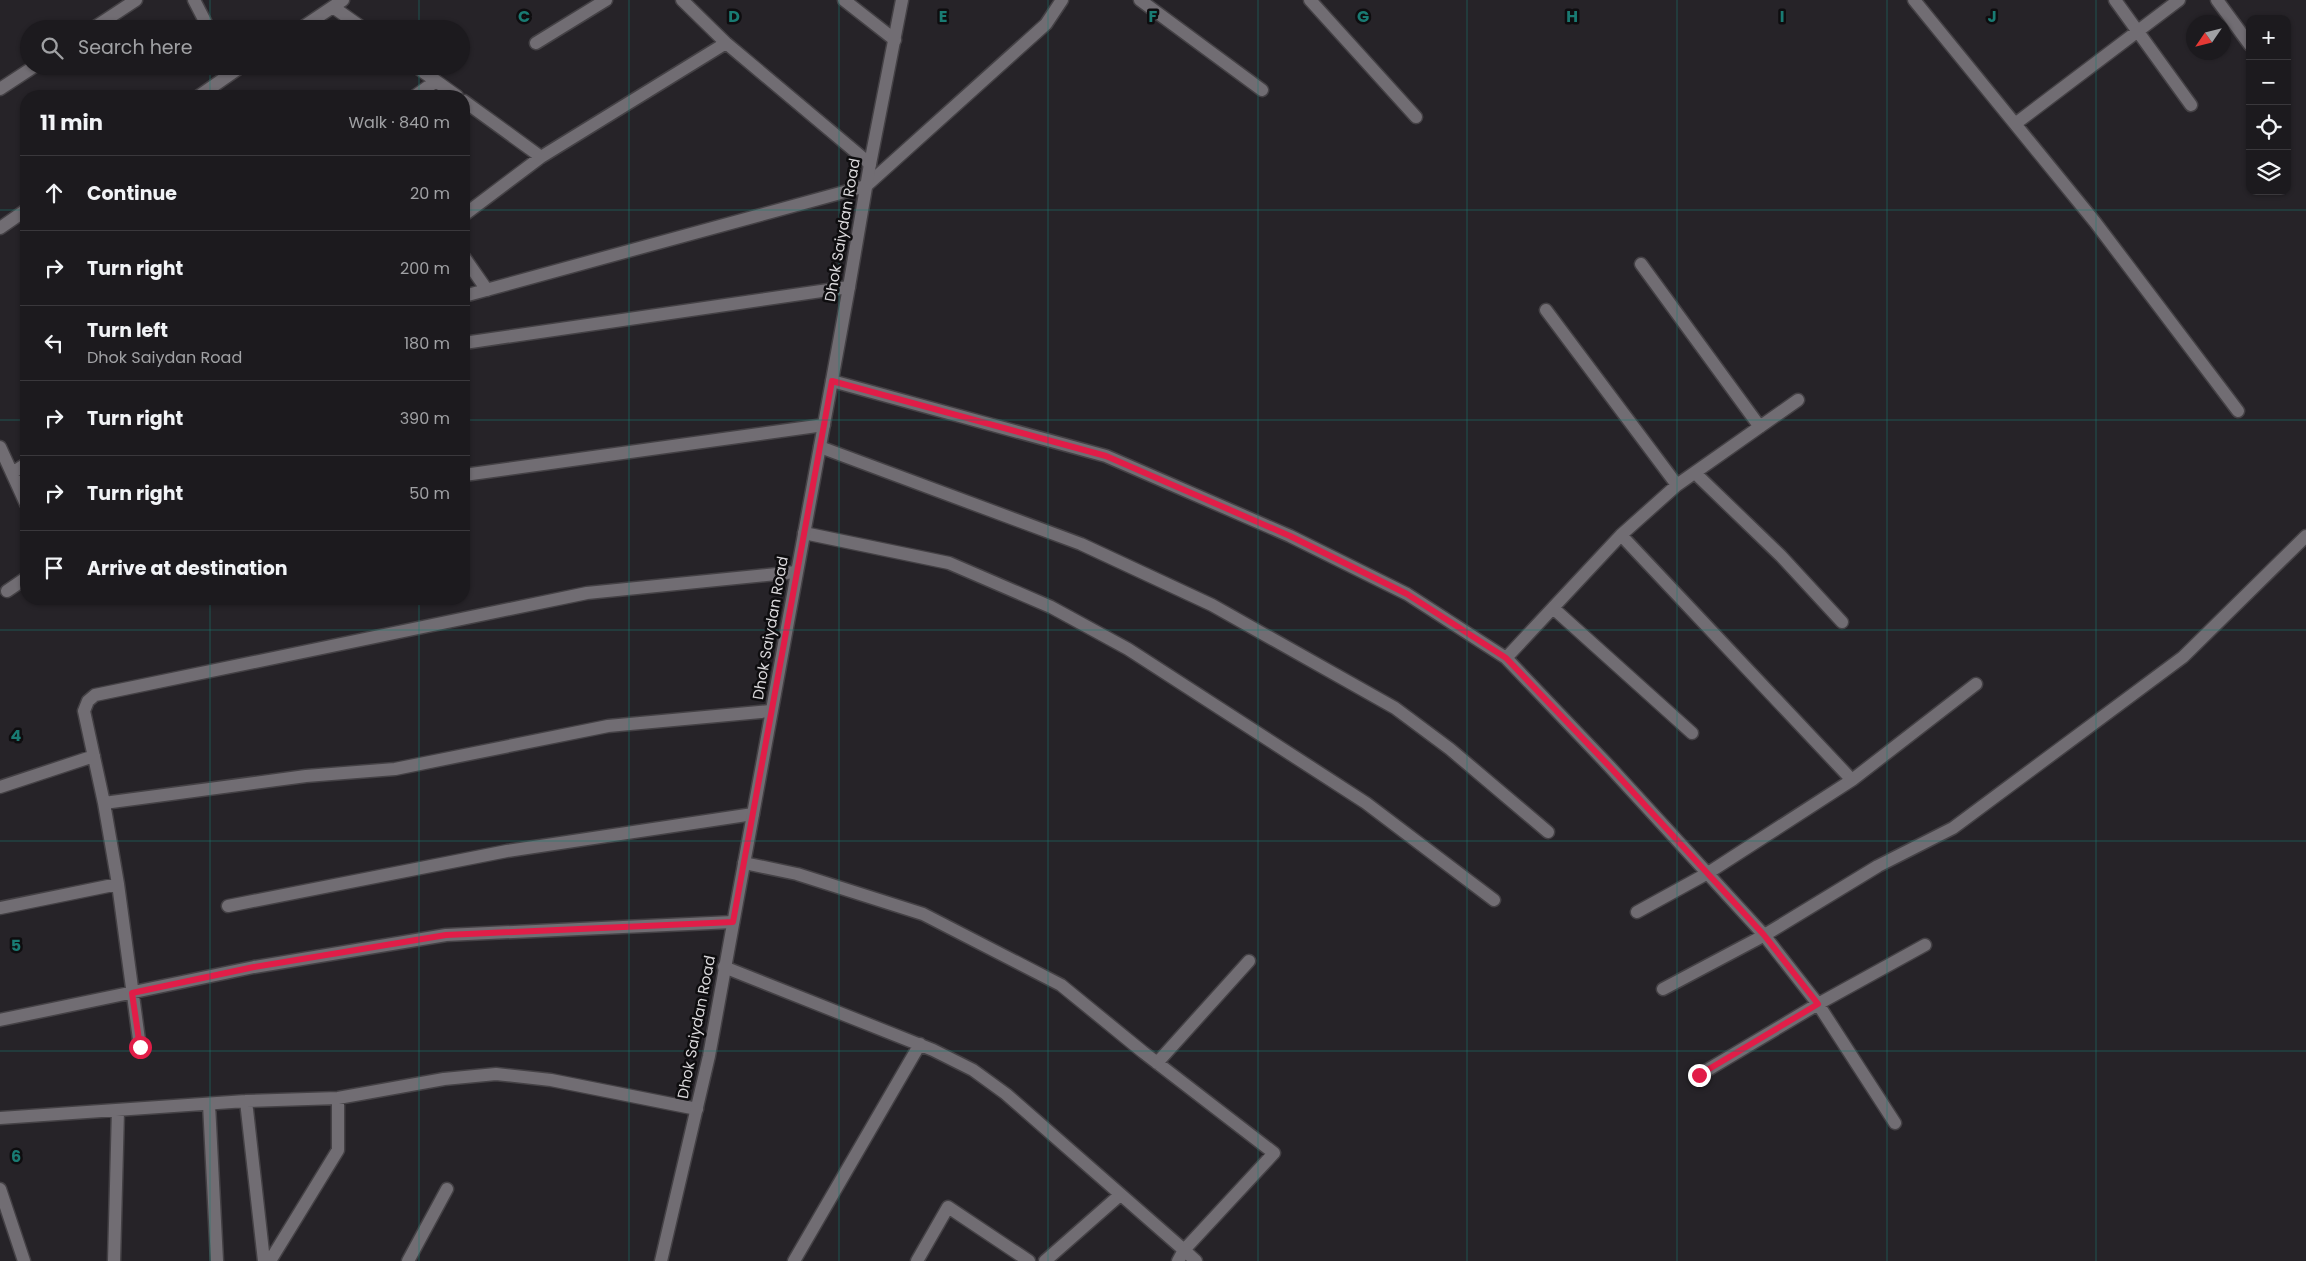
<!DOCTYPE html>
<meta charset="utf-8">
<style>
:root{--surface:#1c1a1e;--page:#29272b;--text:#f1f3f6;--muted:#a0a1a4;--line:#3a383c}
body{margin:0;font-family:Poppins,sans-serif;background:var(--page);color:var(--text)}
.controls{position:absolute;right:15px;top:15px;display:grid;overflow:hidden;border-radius:10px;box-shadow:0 1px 4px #0004}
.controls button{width:45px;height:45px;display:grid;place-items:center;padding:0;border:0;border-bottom:1px solid var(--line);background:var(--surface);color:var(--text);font:25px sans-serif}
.compass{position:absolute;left:2186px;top:15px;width:45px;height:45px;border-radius:50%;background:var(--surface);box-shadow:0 1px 4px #0004;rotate:235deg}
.stop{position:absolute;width:15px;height:15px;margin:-11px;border:4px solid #e11d48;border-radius:50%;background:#fff}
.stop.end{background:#e11d48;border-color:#fff;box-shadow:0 1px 5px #0008}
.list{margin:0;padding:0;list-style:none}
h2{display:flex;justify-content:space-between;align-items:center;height:65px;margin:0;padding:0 20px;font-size:21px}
h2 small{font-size:16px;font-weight:400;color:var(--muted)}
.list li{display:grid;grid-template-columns:32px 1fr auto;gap:15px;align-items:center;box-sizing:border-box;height:75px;padding:0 20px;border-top:1px solid var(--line)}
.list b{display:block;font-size:19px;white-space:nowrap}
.list p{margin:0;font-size:16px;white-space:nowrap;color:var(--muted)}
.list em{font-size:16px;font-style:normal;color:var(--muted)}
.icon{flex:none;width:28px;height:28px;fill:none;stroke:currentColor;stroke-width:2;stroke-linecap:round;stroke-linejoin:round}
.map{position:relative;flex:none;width:2306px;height:1261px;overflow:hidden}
.search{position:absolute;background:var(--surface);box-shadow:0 1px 4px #0004;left:20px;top:20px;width:450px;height:55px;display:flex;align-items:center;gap:12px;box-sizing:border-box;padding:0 18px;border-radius:28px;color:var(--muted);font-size:19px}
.panel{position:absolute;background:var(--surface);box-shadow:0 1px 4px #0004;left:20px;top:90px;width:450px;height:515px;border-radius:20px}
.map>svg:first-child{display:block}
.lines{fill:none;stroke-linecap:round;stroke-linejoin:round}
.street-casing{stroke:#444145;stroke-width:15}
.secondary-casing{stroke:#444145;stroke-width:15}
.street{stroke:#716d73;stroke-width:12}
.secondary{stroke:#716d73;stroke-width:12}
.route{stroke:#e11d48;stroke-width:6}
.grid{fill:none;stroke:#197b73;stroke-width:1;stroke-opacity:0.55}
.labels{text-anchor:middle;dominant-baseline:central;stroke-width:5;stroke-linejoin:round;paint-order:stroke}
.street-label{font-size:15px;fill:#d9d7da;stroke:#0e0d0f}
.grid-label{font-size:16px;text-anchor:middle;font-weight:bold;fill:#197b73;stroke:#0e0d0f;stroke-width:5;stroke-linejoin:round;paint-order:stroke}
</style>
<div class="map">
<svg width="2306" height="1261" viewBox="0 0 2306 1261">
<rect width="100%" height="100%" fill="#262328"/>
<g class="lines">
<g class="street-casing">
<path id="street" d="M 194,0 L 209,29
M 682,0 L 726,43 L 870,164
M 844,0 L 895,40
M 1140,0 L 1262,90
M 1310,0 L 1416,117
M 1914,0 L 2095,222 L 2238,411
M 2115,0 L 2191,105
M 2217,0 L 2250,45
M 333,7 L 364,29
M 92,29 L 136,0
M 300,29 L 343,0
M 536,43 L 606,0
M 415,66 L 457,96
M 0,89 L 35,66
M 199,96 L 242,66
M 415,96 L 436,81
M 464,101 L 541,157
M 2015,124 L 2179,0
M 464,215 L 541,157 L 726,43
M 0,228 L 26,210
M 464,257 L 487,290
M 1641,264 L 1760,427
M 464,296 L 866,186 L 1046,24 L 1062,0
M 1546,310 L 1677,485
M 464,343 L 849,287
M 832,381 L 1106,456 L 1290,536 L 1407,594 L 1506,658 L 1610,767 L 1764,935 L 1818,1004 L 1895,1123
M 0,447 L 26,504
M 820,447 L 1081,544 L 1212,605 L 1395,708 L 1450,749 L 1548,832
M 12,473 L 26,464
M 1695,473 L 1781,556 L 1842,622
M 464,475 L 824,425
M 804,533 L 949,563 L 1051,607 L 1128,649 L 1366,803 L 1494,900
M 1621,535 L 1852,780
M 7,591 L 26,578
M 1553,608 L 1692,733
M 1506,658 L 1621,535 L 1677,485 L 1798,400
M 0,787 L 94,756
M 104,803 L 306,776 L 395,769 L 608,726 L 771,711
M 744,863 L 797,874 L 923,914 L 1061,985 L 1143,1052 L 1274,1153 L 1184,1250 L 1196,1261
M 228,906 L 507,851 L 753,814
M 0,908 L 118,884
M 1637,912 L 1708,873 L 1852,780 L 1976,684
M 724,967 L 933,1050 L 973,1070 L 1006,1094 L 1184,1250 L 1178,1261
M 1663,989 L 1763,936 L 1878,866 L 1953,828 L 2183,657 L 2306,536
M 0,1020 L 254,967 L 446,935 L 733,922
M 140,1047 L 118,884 L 104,803 L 84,711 L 88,701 L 95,695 L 587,593 L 796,572
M 1157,1063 L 1249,961
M 1699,1075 L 1818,1004 L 1925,945
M 246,1101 L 264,1261
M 209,1104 L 217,1261
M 0,1118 L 246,1101 L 338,1098 L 444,1079 L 496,1074 L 551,1080 L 697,1109
M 0,1189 L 24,1261
M 114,1261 L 118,1110
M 270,1261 L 338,1150 L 338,1098
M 408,1261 L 447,1189
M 794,1261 L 920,1044
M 917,1261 L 948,1207 L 1029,1261
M 1045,1261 L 1120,1195"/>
</g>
<g class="secondary-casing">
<path id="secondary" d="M 661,1261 L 709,1056 L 849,287 L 870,164 L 902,0"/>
</g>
<use href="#street" class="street"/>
<use href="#secondary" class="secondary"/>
</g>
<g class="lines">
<path class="route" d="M 140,1047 L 132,993 L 254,967 L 446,935 L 733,922 L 832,381 L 1106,456 L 1290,536 L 1407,594 L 1506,658 L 1610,767 L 1764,935 L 1818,1004 L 1699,1075"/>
</g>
<path class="grid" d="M 210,0 L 210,29M 419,0 L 419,29M 629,0 L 629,1261M 839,0 L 839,1261M 1048,0 L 1048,1261M 1258,0 L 1258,1261M 1467,0 L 1467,1261M 1677,0 L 1677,1261M 1887,0 L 1887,1261M 2096,0 L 2096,1261M 210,66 L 210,96M 419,66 L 419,96M 0,210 L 26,210M 464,210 L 2306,210M 0,420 L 26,420M 464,420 L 2306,420M 210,599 L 210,1261M 419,599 L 419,1261M 0,630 L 2306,630M 0,841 L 2306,841M 0,1051 L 2306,1051"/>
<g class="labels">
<g class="street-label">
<text transform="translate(842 230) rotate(-80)">Dhok Saiydan Road</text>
<text transform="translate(770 628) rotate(-80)">Dhok Saiydan Road</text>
<text transform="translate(696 1027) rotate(-79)">Dhok Saiydan Road</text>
</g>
</g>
<g class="grid-label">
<text x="524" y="22">C</text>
<text x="734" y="22">D</text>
<text x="943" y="22">E</text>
<text x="1153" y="22">F</text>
<text x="1363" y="22">G</text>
<text x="1572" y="22">H</text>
<text x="1782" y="22">I</text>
<text x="1992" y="22">J</text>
<text x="16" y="741">4</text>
<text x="16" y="951">5</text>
<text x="16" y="1162">6</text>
</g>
</svg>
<div class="controls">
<button>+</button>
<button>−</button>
<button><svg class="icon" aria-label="locate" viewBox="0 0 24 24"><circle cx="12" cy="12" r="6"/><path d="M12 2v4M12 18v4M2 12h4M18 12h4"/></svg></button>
<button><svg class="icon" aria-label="layers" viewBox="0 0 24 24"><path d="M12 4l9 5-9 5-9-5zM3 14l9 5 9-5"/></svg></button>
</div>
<svg class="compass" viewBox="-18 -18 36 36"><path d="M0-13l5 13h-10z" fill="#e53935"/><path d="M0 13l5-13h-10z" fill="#a0a1a4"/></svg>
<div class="stop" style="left:140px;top:1047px"></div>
<div class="stop end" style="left:1699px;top:1075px"></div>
<div class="search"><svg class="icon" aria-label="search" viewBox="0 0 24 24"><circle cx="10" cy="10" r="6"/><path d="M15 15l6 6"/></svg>Search here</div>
<section class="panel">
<h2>11 min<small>Walk · 840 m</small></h2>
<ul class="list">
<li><svg class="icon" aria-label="ahead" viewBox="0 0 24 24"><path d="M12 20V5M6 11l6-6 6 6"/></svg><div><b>Continue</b></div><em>20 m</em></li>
<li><svg class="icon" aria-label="right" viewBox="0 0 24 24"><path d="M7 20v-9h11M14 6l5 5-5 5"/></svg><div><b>Turn right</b></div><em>200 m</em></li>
<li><svg class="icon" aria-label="left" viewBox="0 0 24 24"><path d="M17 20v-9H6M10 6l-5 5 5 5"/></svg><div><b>Turn left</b><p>Dhok Saiydan Road</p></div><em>180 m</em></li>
<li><svg class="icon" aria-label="right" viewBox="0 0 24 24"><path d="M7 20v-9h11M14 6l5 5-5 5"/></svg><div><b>Turn right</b></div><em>390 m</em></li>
<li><svg class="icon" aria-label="right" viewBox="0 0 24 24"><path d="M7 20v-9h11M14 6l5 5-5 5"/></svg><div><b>Turn right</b></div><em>50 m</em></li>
<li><svg class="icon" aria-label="arrive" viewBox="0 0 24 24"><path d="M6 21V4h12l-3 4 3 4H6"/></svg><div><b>Arrive at destination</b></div></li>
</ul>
</section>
</div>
